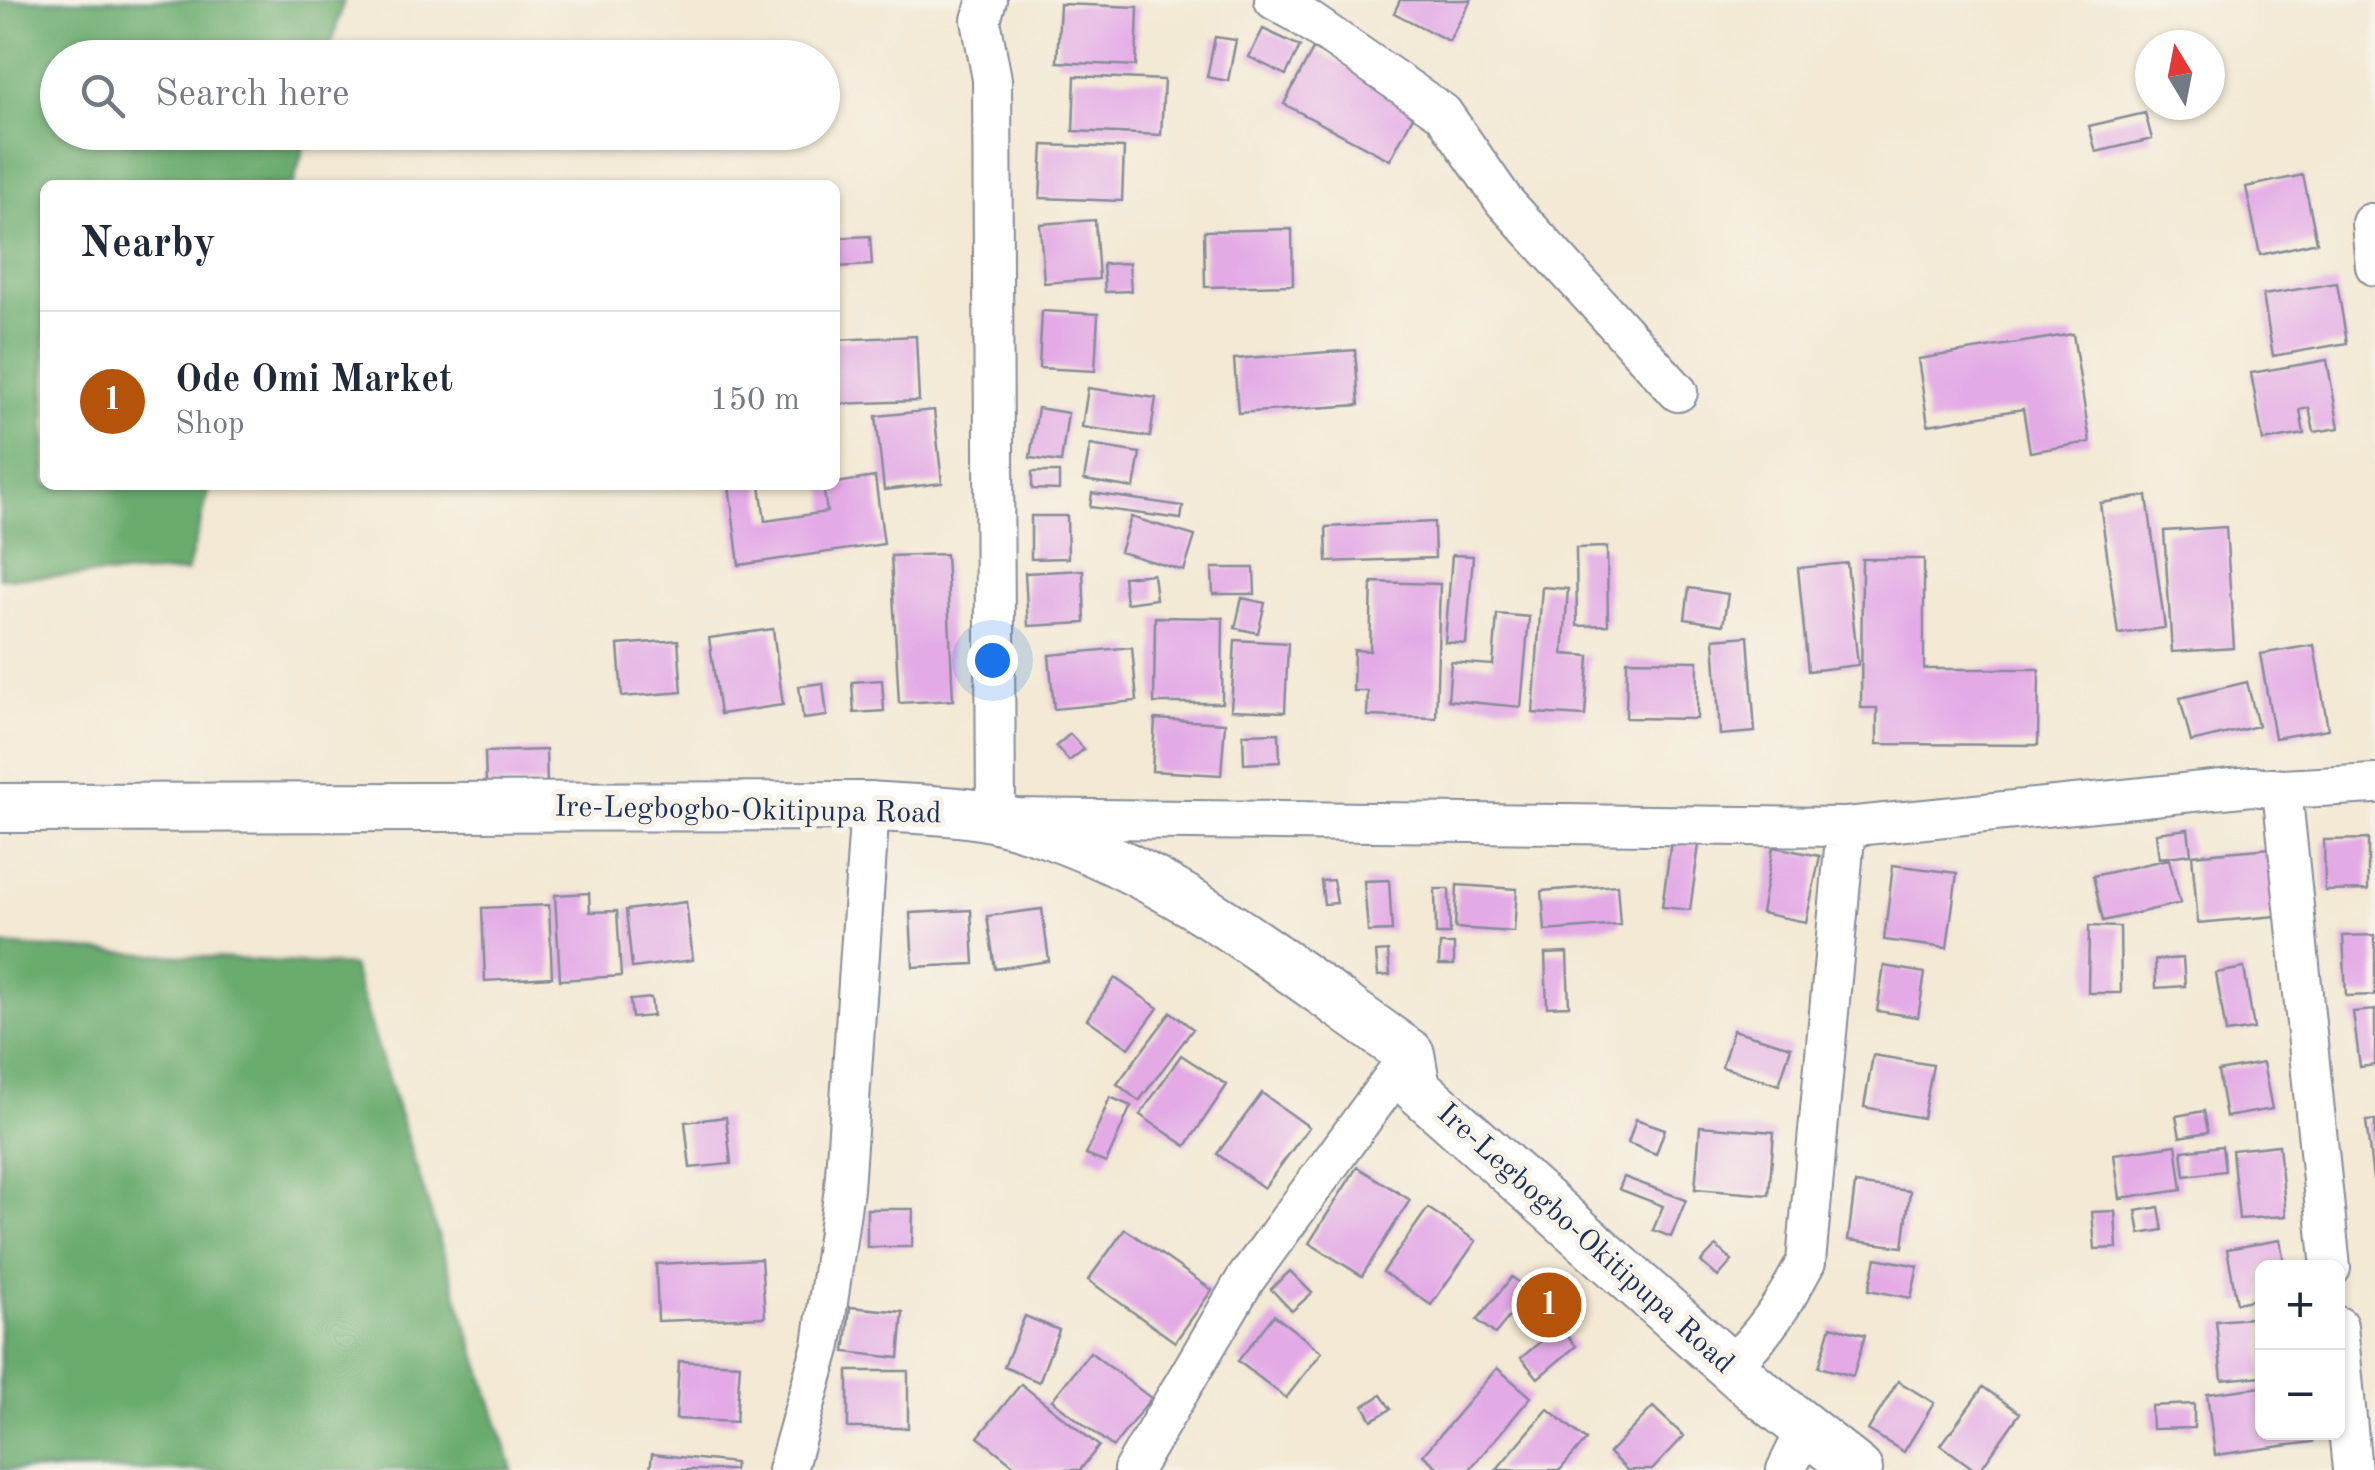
<!DOCTYPE html>
<meta charset="utf-8">
<style>
:root{--surface:#fff;--page:#f6f6f7;--text:#1f2937;--muted:#747a83;--line:#e0e1e3;--accent:#b45309}
body{margin:0;font-family:"Old Standard TT",serif;background:var(--page);color:var(--text)}
.controls{position:absolute;right:30px;bottom:30px;display:grid;overflow:hidden;border-radius:15px;box-shadow:0 2px 8px #0004}
.controls button{width:90px;height:90px;display:grid;place-items:center;padding:0;border:0;border-bottom:2px solid var(--line);background:var(--surface);color:var(--text);font:50px sans-serif}
.compass{position:absolute;left:2135px;top:30px;width:90px;height:90px;border-radius:50%;background:var(--surface);box-shadow:0 2px 8px #0004;rotate:350deg}
.you{position:absolute;left:992px;top:660px;width:35px;height:35px;margin:-25px;border:8px solid #fff;border-radius:50%;background:#1a73e8;box-shadow:0 0 0 15px #1a73e833}
.badge{display:grid;place-items:center;width:65px;height:65px;border-radius:50%;background:var(--accent);color:#fff;font-size:32px;font-weight:700}
.pin{position:absolute;translate:-50% -50%;border:5px solid #fff;box-shadow:0 2px 10px #0006}
.list{margin:0;padding:0;list-style:none}
h2{display:flex;justify-content:space-between;align-items:center;height:130px;margin:0;padding:0 40px;font-size:42px}
h2 small{font-size:32px;font-weight:400;color:var(--muted)}
.list li{display:grid;grid-template-columns:65px 1fr auto;gap:30px;align-items:center;box-sizing:border-box;height:180px;padding:0 40px;border-top:2px solid var(--line)}
.list b{display:block;font-size:38px;white-space:nowrap}
.list p{margin:0;font-size:32px;white-space:nowrap;color:var(--muted)}
.list em{font-size:32px;font-style:normal;color:var(--muted)}
.icon{flex:none;width:55px;height:55px;fill:none;stroke:currentColor;stroke-width:2;stroke-linecap:round;stroke-linejoin:round}
.map{position:relative;flex:none;width:2375px;height:1470px;overflow:hidden}
.search{position:absolute;background:var(--surface);box-shadow:0 2px 8px #0004;left:40px;top:40px;width:800px;height:110px;display:flex;align-items:center;gap:25px;box-sizing:border-box;padding:0 35px;border-radius:55px;color:var(--muted);font-size:38px}
.panel{position:absolute;background:var(--surface);box-shadow:0 2px 8px #0004;left:40px;top:180px;width:800px;height:310px;border-radius:15px}
.map>svg:first-child{display:block}
.forest{fill:#6bab6e;stroke:#436d66;stroke-width:2.5}
.building{fill:#e3aae6}
.lines{fill:none;stroke-linecap:round;stroke-linejoin:round}
.minor-casing{stroke:#878c99;stroke-width:42}
.tertiary-casing{stroke:#878c99;stroke-width:52}
.minor{stroke:#fff;stroke-width:38}
.tertiary{stroke:#fff;stroke-width:48}
.labels{text-anchor:middle;dominant-baseline:central;stroke-width:10;stroke-linejoin:round;paint-order:stroke}
.street-label{font-size:30px;fill:#1b2f5e;stroke:#f7f3e8}
</style>
<div class="map">
<svg width="2375" height="1470" viewBox="0 0 2375 1470">
<rect width="100%" height="100%" fill="#f7f3e8"/>
<filter id="ink" filterUnits="userSpaceOnUse"><feTurbulence type="fractalNoise" baseFrequency=".01" numOctaves="2"/><feDisplacementMap in="SourceGraphic" scale="20" xChannelSelector="R" yChannelSelector="G"/><feConvolveMatrix kernelMatrix="1 2 1 2 8 2 1 2 1" color-interpolation-filters="sRGB"/></filter>
<filter id="wash" filterUnits="userSpaceOnUse"><feTurbulence type="fractalNoise" baseFrequency=".0048" numOctaves="4" result="noise"/><feDisplacementMap in="SourceGraphic" scale="40" xChannelSelector="R" yChannelSelector="G"/><feGaussianBlur stdDeviation="2.25" result="paint"/><feColorMatrix in="noise" values="0 0 0 0 0 0 0 0 0 0 0 0 0 0 0 0 0 1.4 0 .05"/><feComposite in="paint" operator="in"/></filter>
<g filter="url(#wash)">
<rect width="100%" height="100%" fill="#f3e9d4"/>
<path class="forest" d="M 0,0 L 344,0 L 328,57 L 58,58 L 58,132 L 308,133 L 293,185 L 45,185 L 45,485 L 211,485 L 187,572 L 0,578 Z
M 0,945 L 352,966 L 513,1470 L 0,1470 Z"/>
<g id="blocks">
<path class="building" d="M 1400,0 L 1471,0 L 1449,41 L 1394,13 Z
M 1060,4 L 1138,7 L 1136,66 L 1057,62 Z
M 1263,29 L 1300,46 L 1286,75 L 1249,57 Z
M 1215,37 L 1236,40 L 1228,81 L 1207,77 Z
M 1313,49 L 1419,105 L 1390,160 L 1284,104 Z
M 1075,76 L 1164,80 L 1161,135 L 1073,131 Z
M 2145,113 L 2152,139 L 2096,152 L 2089,126 Z
M 1043,145 L 1124,148 L 1122,201 L 1040,198 Z
M 2303,175 L 2317,242 L 2260,255 L 2246,187 Z
M 1095,220 L 1099,279 L 1044,283 L 1040,224 Z
M 1292,229 L 1293,285 L 1205,287 L 1204,231 Z
M 870,236 L 872,265 L 835,267 L 835,238 Z
M 1129,263 L 1131,291 L 1105,292 L 1103,264 Z
M 2337,283 L 2347,343 L 2273,356 L 2263,295 Z
M 1042,311 L 1098,314 L 1095,371 L 1039,368 Z
M 2073,334 L 2090,442 L 2030,452 L 2023,409 L 1928,425 L 1918,359 Z
M 916,336 L 919,401 L 835,404 L 835,340 Z
M 1355,350 L 1359,405 L 1238,413 L 1234,359 Z
M 2327,360 L 2339,428 L 2314,432 L 2309,408 L 2300,410 L 2304,434 L 2263,441 L 2251,373 Z
M 1088,388 L 1156,398 L 1150,437 L 1082,427 Z
M 1038,408 L 1068,413 L 1061,462 L 1030,458 Z
M 934,410 L 942,483 L 884,490 L 876,416 Z
M 1090,445 L 1140,453 L 1134,488 L 1084,480 Z
M 1032,472 L 1059,472 L 1059,490 L 1032,489 Z
M 875,477 L 884,544 L 739,565 L 729,485 L 760,485 L 765,521 L 827,512 L 823,485 Z
M 1092,493 L 1183,506 L 1181,519 L 1090,507 Z
M 2147,496 L 2165,628 L 2118,634 L 2100,503 Z
M 1031,516 L 1067,516 L 1068,558 L 1031,559 Z
M 1131,517 L 1195,536 L 1184,571 L 1120,552 Z
M 1434,522 L 1435,558 L 1327,562 L 1326,527 Z
M 2226,527 L 2234,648 L 2172,652 L 2164,531 Z
M 1607,547 L 1608,625 L 1577,626 L 1576,548 Z
M 946,554 L 953,700 L 899,703 L 891,556 Z
M 1452,555 L 1473,556 L 1466,644 L 1445,642 Z
M 1862,559 L 1924,559 L 1924,669 L 2039,669 L 2038,745 L 1877,744 L 1877,708 L 1861,708 Z
M 1847,563 L 1858,665 L 1808,671 L 1798,568 Z
M 1212,568 L 1254,568 L 1255,594 L 1213,594 Z
M 1083,570 L 1085,623 L 1028,626 L 1025,573 Z
M 1153,574 L 1156,599 L 1126,603 L 1123,577 Z
M 1372,582 L 1440,584 L 1436,718 L 1367,716 L 1368,691 L 1353,691 L 1354,650 L 1370,651 Z
M 1542,587 L 1568,589 L 1563,654 L 1589,656 L 1585,716 L 1533,713 Z
M 1689,588 L 1728,594 L 1723,625 L 1685,619 Z
M 1242,598 L 1265,603 L 1258,633 L 1235,628 Z
M 1497,614 L 1529,617 L 1521,707 L 1448,700 L 1451,662 L 1493,665 Z
M 1155,617 L 1223,618 L 1222,703 L 1154,703 Z
M 773,629 L 783,705 L 720,714 L 709,638 Z
M 1748,636 L 1755,732 L 1720,735 L 1714,639 Z
M 678,640 L 682,692 L 622,697 L 618,645 Z
M 1235,640 L 1288,643 L 1285,712 L 1231,710 Z
M 2314,645 L 2328,729 L 2275,738 L 2260,654 Z
M 1132,647 L 1137,701 L 1054,709 L 1049,655 Z
M 1627,660 L 1698,661 L 1697,719 L 1626,718 Z
M 882,680 L 884,711 L 854,713 L 852,682 Z
M 2247,682 L 2258,726 L 2191,742 L 2180,698 Z
M 823,683 L 827,716 L 803,719 L 799,686 Z
M 1155,719 L 1225,723 L 1221,775 L 1152,771 Z
M 1279,733 L 1280,762 L 1244,764 L 1243,734 Z
M 1070,734 L 1084,749 L 1069,761 L 1056,746 Z
M 546,750 L 547,784 L 486,786 L 485,752 Z
M 2188,829 L 2191,854 L 2159,858 L 2156,833 Z
M 2368,839 L 2368,890 L 2325,891 L 2324,840 Z
M 1671,841 L 1699,845 L 1690,910 L 1662,907 Z
M 1773,847 L 1820,856 L 1806,922 L 1761,913 Z
M 2281,847 L 2287,915 L 2198,923 L 2192,855 Z
M 2169,859 L 2180,903 L 2103,921 L 2093,876 Z
M 1893,865 L 1957,873 L 1947,948 L 1884,940 Z
M 1333,880 L 1337,903 L 1324,904 L 1321,881 Z
M 1389,880 L 1392,931 L 1368,932 L 1364,881 Z
M 1457,885 L 1517,889 L 1514,932 L 1455,928 Z
M 1617,885 L 1620,925 L 1545,931 L 1542,891 Z
M 1435,889 L 1449,889 L 1450,934 L 1436,934 Z
M 589,893 L 590,912 L 617,911 L 621,976 L 560,980 L 555,895 Z
M 686,902 L 693,960 L 632,968 L 626,910 Z
M 549,905 L 552,977 L 485,981 L 482,908 Z
M 1042,909 L 1049,961 L 995,969 L 987,916 Z
M 971,910 L 974,964 L 913,967 L 910,913 Z
M 2089,926 L 2120,927 L 2121,993 L 2088,993 Z
M 2375,935 L 2375,995 L 2346,996 L 2343,936 Z
M 1440,944 L 1454,944 L 1454,965 L 1439,965 Z
M 1388,951 L 1390,975 L 1378,976 L 1376,952 Z
M 1567,953 L 1569,1006 L 1547,1007 L 1545,954 Z
M 2183,958 L 2185,986 L 2156,988 L 2155,960 Z
M 1884,966 L 1925,973 L 1918,1017 L 1877,1011 Z
M 2244,968 L 2254,1029 L 2226,1033 L 2216,973 Z
M 1115,978 L 1158,1008 L 1129,1048 L 1087,1019 Z
M 651,998 L 653,1016 L 632,1018 L 630,1000 Z
M 2375,1010 L 2375,1065 L 2360,1067 L 2353,1012 Z
M 1171,1012 L 1193,1029 L 1139,1101 L 1117,1084 Z
M 1733,1030 L 1791,1047 L 1779,1085 L 1722,1067 Z
M 1181,1055 L 1227,1085 L 1186,1146 L 1140,1115 Z
M 1873,1055 L 1933,1065 L 1923,1118 L 1864,1107 Z
M 2263,1063 L 2272,1109 L 2226,1117 L 2218,1071 Z
M 1262,1093 L 1309,1127 L 1264,1188 L 1217,1154 Z
M 1110,1097 L 1131,1106 L 1106,1163 L 1086,1155 Z
M 2204,1111 L 2208,1132 L 2180,1137 L 2176,1116 Z
M 726,1117 L 731,1164 L 690,1168 L 685,1122 Z
M 1636,1119 L 1665,1129 L 1656,1154 L 1628,1143 Z
M 2375,1120 L 2375,1179 L 2373,1179 L 2366,1121 Z
M 1700,1126 L 1774,1132 L 1769,1195 L 1695,1189 Z
M 2176,1145 L 2182,1190 L 2120,1199 L 2114,1154 Z
M 2279,1145 L 2286,1216 L 2239,1219 L 2232,1150 Z
M 2222,1146 L 2225,1171 L 2185,1176 L 2182,1151 Z
M 1357,1167 L 1410,1200 L 1362,1276 L 1309,1243 Z
M 1624,1177 L 1686,1200 L 1671,1237 L 1653,1230 L 1663,1206 L 1619,1189 Z
M 1855,1184 L 1910,1191 L 1903,1247 L 1848,1240 Z
M 2159,1207 L 2163,1230 L 2140,1234 L 2136,1211 Z
M 1428,1208 L 1476,1241 L 1431,1305 L 1383,1272 Z
M 867,1209 L 913,1209 L 912,1247 L 867,1247 Z
M 2115,1211 L 2117,1248 L 2095,1249 L 2092,1212 Z
M 1125,1229 L 1212,1290 L 1175,1342 L 1088,1280 Z
M 2280,1240 L 2285,1268 L 2262,1268 L 2262,1298 L 2237,1303 L 2227,1249 Z
M 1716,1246 L 1732,1261 L 1718,1277 L 1701,1262 Z
M 1876,1258 L 1918,1266 L 1911,1298 L 1869,1290 Z
M 761,1259 L 765,1317 L 658,1321 L 656,1264 Z
M 1290,1271 L 1312,1293 L 1292,1311 L 1271,1289 Z
M 1512,1277 L 1530,1291 L 1495,1334 L 1477,1320 Z
M 850,1307 L 903,1312 L 899,1358 L 845,1352 Z
M 1274,1315 L 1322,1352 L 1286,1398 L 1238,1361 Z
M 1025,1316 L 1059,1330 L 1039,1382 L 1004,1367 Z
M 2262,1317 L 2262,1376 L 2222,1380 L 2216,1321 Z
M 1559,1326 L 1576,1346 L 1538,1378 L 1521,1358 Z
M 1831,1326 L 1865,1335 L 1853,1376 L 1819,1367 Z
M 1090,1352 L 1151,1398 L 1113,1447 L 1052,1400 Z
M 679,1361 L 740,1364 L 736,1422 L 676,1419 Z
M 1497,1368 L 1531,1397 L 1469,1470 L 1441,1470 L 1423,1455 Z
M 848,1371 L 908,1371 L 908,1428 L 848,1428 Z
M 1898,1381 L 1934,1403 L 1904,1452 L 1868,1430 Z
M 1021,1384 L 1099,1446 L 1080,1470 L 1020,1470 L 978,1437 Z
M 1983,1387 L 2020,1413 L 1980,1470 L 1975,1470 L 1941,1445 Z
M 2262,1387 L 2262,1432 L 2312,1432 L 2313,1442 L 2215,1455 L 2207,1394 Z
M 1381,1395 L 1391,1409 L 1372,1420 L 1364,1406 Z
M 2194,1404 L 2194,1428 L 2152,1429 L 2151,1406 Z
M 1653,1407 L 1684,1436 L 1652,1470 L 1627,1470 L 1609,1453 Z
M 1548,1409 L 1586,1440 L 1560,1470 L 1496,1470 Z
M 652,1454 L 735,1463 L 734,1470 L 650,1470 Z"/>
</g>
</g>
<g filter="url(#ink)">
<use href="#blocks" fill-opacity="0" stroke="#878c99" stroke-width="2.5"/>
<g class="lines">
<g class="minor-casing">
<path id="minor" d="M 987,0 L 981,20 L 992,79 L 996,818 L 1846,827 L 2252,786 L 2282,789 L 2375,784
M 1274,0 L 1299,14 L 1443,113 L 1504,201 L 1678,392
M 2371,223 L 2375,266
M 2282,789 L 2331,1268
M 2338,1326 L 2352,1470
M 1729,1366 C 1764,1336 1785,1302 1806,1262 L 1846,827
M 787,1470 L 822,1345 L 844,1189 L 870,806
M 1133,1470 L 1245,1280 L 1410,1054
M 1786,1470 L 1806,1429"/>
</g>
<g class="tertiary-casing">
<path id="tertiary" d="M 0,808 L 870,806 C 912,810 959,809 1000,819 C 1155,858 1281,964 1410,1054 L 1416,1088 L 1753,1387 L 1858,1470"/>
</g>
<use href="#minor" class="minor"/>
<use href="#tertiary" class="tertiary"/>
</g>
</g>
<g class="labels">
<g class="street-label">
<text transform="translate(748 811) rotate(1)">Ire-Legbogbo-Okitipupa Road</text>
<text transform="translate(1585 1239) rotate(42)">Ire-Legbogbo-Okitipupa Road</text>
</g>
</g>
</svg>
<div class="controls">
<button>+</button>
<button>−</button>
</div>
<svg class="compass" viewBox="-18 -18 36 36"><path d="M0-13l5 13h-10z" fill="#e53935"/><path d="M0 13l5-13h-10z" fill="#747a83"/></svg>
<div class="you"></div>
<div class="pin badge" style="left:1549px;top:1305px">1</div>
<div class="search"><svg class="icon" aria-label="search" viewBox="0 0 24 24"><circle cx="10" cy="10" r="6"/><path d="M15 15l6 6"/></svg>Search here</div>
<section class="panel">
<h2>Nearby<small></small></h2>
<ul class="list">
<li><span class="badge">1</span><div><b>Ode Omi Market</b><p>Shop</p></div><em>150 m</em></li>
</ul>
</section>
</div>
